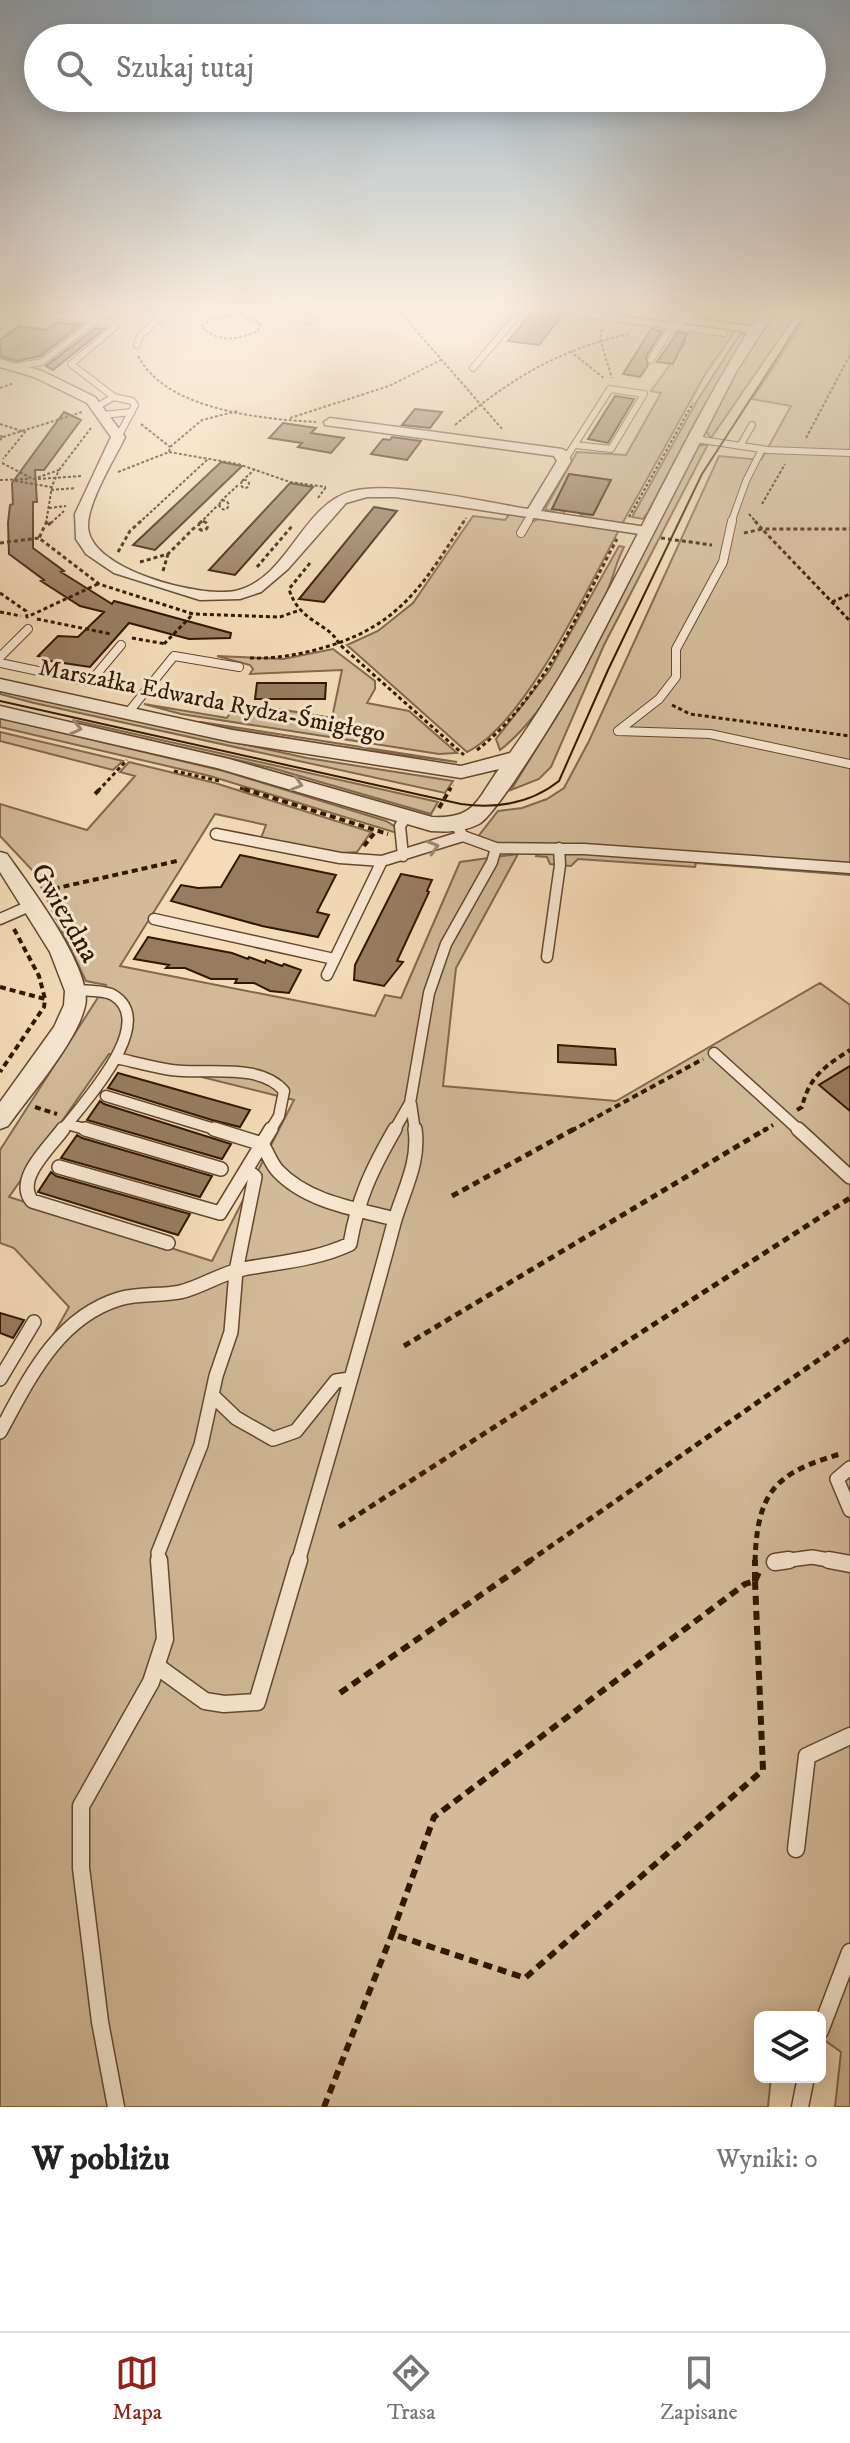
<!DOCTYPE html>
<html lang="pl">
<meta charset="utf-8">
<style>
:root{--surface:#fff;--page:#f2f2f2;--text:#222;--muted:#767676;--line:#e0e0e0;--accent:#8f2418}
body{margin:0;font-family:"IM FELL DW Pica",serif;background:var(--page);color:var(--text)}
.controls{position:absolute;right:24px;bottom:24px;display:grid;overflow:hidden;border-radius:12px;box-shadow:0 4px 20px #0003}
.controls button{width:72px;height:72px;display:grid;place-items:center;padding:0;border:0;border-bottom:2px solid var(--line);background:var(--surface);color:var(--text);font:40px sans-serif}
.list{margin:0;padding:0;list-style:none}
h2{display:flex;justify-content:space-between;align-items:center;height:104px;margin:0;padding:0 32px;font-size:34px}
h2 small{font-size:26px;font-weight:400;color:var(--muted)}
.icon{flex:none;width:44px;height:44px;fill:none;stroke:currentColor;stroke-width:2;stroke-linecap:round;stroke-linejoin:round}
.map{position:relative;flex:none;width:850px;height:2107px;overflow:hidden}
.search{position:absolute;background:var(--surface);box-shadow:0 4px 20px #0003;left:24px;right:24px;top:24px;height:88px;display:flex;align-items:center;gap:20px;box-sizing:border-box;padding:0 28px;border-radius:44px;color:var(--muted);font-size:30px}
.sheet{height:224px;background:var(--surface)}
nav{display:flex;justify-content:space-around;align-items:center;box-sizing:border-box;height:112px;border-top:2px solid var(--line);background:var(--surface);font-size:22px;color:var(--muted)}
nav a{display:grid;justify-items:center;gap:4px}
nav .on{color:var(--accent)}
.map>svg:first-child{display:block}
.green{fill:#d3bb99;stroke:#83694c;stroke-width:2;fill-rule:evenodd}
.building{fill:#977d60;stroke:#331700;stroke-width:2}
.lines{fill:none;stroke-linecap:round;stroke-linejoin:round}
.service-far4-casing{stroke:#63482e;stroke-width:8}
.service-far3-casing{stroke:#63482e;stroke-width:10}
.service-far2-casing{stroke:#63482e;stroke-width:13}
.service-far1-casing{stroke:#63482e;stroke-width:16}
.service-casing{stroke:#63482e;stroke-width:19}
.minor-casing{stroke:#63482e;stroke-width:3}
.tertiary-casing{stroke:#63482e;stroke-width:3}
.path-far4{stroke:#331700;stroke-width:2;stroke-dasharray:3 2;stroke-linecap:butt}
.path-far3{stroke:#331700;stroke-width:3;stroke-dasharray:4 3;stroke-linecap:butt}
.path-far2{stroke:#331700;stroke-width:4;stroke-dasharray:6 4;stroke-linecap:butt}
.path-far1{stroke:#331700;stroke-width:5;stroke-dasharray:7 5;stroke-linecap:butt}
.path{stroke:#331700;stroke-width:6;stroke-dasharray:9 6;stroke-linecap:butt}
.service-far4{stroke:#f8e8d1;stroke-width:6}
.service-far3{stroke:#f8e8d1;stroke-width:8}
.service-far2{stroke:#f8e8d1;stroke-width:10}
.service-far1{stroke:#f8e8d1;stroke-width:13}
.service{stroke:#f8e8d1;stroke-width:16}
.minor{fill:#f8e8d1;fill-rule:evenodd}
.tertiary{fill:#f8e8d1;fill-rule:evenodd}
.tram{stroke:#331700;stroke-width:2}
.oneway{stroke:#9f8a73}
.labels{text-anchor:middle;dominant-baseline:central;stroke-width:6;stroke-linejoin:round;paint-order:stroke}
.far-street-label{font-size:24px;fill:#331700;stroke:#f8e8d1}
.street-label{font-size:28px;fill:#331700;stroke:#f8e8d1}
</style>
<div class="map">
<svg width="850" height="2107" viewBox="0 0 850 2107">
<rect width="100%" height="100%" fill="#f4dcb8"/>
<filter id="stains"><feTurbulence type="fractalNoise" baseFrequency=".0025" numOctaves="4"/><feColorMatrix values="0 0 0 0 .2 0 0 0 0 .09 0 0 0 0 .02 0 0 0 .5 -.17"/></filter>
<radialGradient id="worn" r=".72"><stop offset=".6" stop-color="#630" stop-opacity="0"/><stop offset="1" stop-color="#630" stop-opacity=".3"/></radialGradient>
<path class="green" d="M 782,310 L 799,310 L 711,438 L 705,430 C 724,393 750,337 782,310 Z
M 812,310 L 850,310 L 850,875 L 696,863 L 695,867 L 578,859 L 571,866 L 550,864 L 547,857 L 536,856 L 540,844 L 498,843 L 477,838 L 498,811 L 522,808 L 547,799 L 564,788 L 589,741 L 719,456 L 761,460 L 791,406 L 752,399 Z
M 692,323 L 736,330 L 706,373 L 622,524 L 584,518 L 580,514 L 593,515 L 610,480 L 569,474 L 552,509 L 565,511 L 562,515 L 545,509 L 577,452 L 626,455 L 661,393 L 651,391 L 686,342 L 684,340 L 687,334 L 677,333 L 680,329 L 726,335 L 727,333 L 683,326 Z
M 741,332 L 746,336 L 744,341 L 697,419 L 648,512 L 643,519 L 632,517 L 697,401 Z
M 708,444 L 604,645 L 551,767 L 539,779 L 511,790 L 576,684 L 697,446 Z
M 510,513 L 528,516 L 532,522 L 540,518 L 619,530 C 587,589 526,723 467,752 L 347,645 L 378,631 L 413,603 L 473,516 L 505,520 Z
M 619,546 L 624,547 C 616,562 613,578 607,592 C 582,644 545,715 500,750 L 496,739 L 549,671 Z
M 333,649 L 375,681 L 375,689 L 367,703 L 409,711 L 457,753 L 439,754 L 181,714 L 144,704 L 227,718 L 237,702 L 332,718 L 342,670 L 250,674 L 253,669 L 250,665 L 217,656 L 283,659 Z
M 0,691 L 307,758 L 453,781 L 445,793 L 34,703 L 0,694 Z
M 0,718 L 224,771 L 386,821 L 394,826 L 397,833 L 210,776 L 0,727 Z
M 77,721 L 438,802 L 431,814 L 272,768 L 74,723 Z
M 192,722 L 201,722 L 457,762 L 327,745 Z
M 0,732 L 123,761 L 113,770 L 0,741 Z
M 129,762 L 215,783 L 371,832 L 357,852 L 341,853 L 261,838 L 266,825 L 215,814 L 120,966 L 375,1016 L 385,995 L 401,998 L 460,862 L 518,854 L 456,968 L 443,1086 L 616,1101 L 820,983 L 850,1005 L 850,2107 L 835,2107 L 841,2052 L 820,2037 L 820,2017 L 760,2017 L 760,2077 L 771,2077 L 768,2107 L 0,2107 L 0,1429 L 69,1307 L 14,1248 L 0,1243 L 0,1150 L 106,985 L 86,981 L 34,872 L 0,836 L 0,804 L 87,830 L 135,776 L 120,772 ZM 109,1054 L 294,1100 L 212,1261 L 9,1197 Z"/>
<path class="building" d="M 532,312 L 561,317 L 539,345 L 508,341 Z
M 57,322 L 80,325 L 40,356 L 17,361 L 0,356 L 0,340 L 20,326 L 46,330 Z
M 96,328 L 104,329 L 53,370 L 46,366 Z
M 651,329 L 662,331 L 646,357 L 648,365 L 640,377 L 623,374 Z
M 677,333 L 687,334 L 673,364 L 657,362 Z
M 615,396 L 634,399 L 608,443 L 588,439 Z
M 415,409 L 442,412 L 430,428 L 402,425 Z
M 64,412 L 81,420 L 44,470 L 35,470 L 37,502 L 33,502 L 33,548 L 64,571 L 61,572 L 112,604 L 114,601 L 231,633 L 230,638 L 189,639 L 129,623 L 90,667 L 43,660 L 45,658 L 38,656 L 58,636 L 78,637 L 104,612 L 80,606 L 41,581 L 44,580 L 9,554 L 8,523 L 10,505 L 13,504 L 12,483 Z
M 283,423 L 316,428 L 311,433 L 344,438 L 331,453 L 298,447 L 302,443 L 269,438 Z
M 392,437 L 421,441 L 407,460 L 371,454 L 383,439 L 390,440 Z
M 221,462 L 242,466 L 155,550 L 133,545 Z
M 569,474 L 611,480 L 593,515 L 552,509 Z
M 290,483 L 313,487 L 235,575 L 209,570 Z
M 374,507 L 397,511 L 324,602 L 299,599 Z
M 257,683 L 326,683 L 325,699 L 255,699 Z
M 240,855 L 336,875 L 317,912 L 329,915 L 318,937 L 262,926 L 171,901 L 181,885 L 198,888 L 221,887 Z
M 401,874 L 432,880 L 427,891 L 429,892 L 397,961 L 403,962 L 384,986 L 354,980 L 355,965 Z
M 148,937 L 232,953 L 248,959 L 249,957 L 265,963 L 266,960 L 282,966 L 284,964 L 301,970 L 289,993 L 270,991 L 254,983 L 235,983 L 237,979 L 211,979 L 185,968 L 166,968 L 169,965 L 134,959 Z
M 558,1045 L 615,1049 L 616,1065 L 558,1062 Z
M 850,1066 L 850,1111 L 819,1085 Z
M 118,1073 L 182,1091 L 250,1110 L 240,1127 L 212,1120 L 108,1088 Z
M 100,1101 L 104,1104 L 231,1144 L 222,1159 L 87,1120 Z
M 77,1135 L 82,1138 L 212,1176 L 200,1197 L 61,1158 Z
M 51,1172 L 56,1176 L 190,1214 L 178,1235 L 38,1192 Z
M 0,1313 L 24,1320 L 13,1338 L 0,1333 Z"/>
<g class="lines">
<g class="service-far4-casing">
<path id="service-far4" d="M 20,310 L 111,323 L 115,327 L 71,364 L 114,397
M 552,310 L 724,333
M 237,314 L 238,310
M 0,320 L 16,322 L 0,334
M 307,321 L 319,310
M 137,345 L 140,336 L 167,310
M 651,360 L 667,334 L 695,310
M 19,366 L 42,362 L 96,320
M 473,368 L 522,310
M 98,406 L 114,397 L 132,401 L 135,405 L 118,437
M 103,415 L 132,412
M 695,439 L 768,450 L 850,453
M 740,446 L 752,425
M 564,461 L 610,389 L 644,394 L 611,449 L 575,445
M 527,523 L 533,513
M 731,523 L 746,481 L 762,449"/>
</g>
<g class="service-far3-casing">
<path id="service-far3" d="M 521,533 L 528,521
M 0,657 L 28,629
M 0,663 L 90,682 L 121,645
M 127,714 L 174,656 L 239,667
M 618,731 L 659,699 L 676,677 L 676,649 L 723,562 L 732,521
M 618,731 L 710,734 L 850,764"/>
</g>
<g class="service-far2-casing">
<path id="service-far2" d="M 456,825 L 463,836 L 496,848 L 584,849 L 850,868
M 216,834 L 340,858 L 382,861 L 463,836
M 403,856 L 400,826 L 406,817
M 0,919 L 32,905
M 154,919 L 334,959
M 547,957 L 560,865 L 559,848
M 327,975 L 382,861
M 714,1053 L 800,1131
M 116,1058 C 134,1062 153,1067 171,1070 C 205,1075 260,1062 284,1091 L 279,1116 L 270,1131
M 106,1096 L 221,1131
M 411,1104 L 415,1131
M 67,1124 L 92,1131
M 62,1131 C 81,1105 160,1023 113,995 C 104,990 87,991 76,990
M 394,1131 L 410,1103 L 429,993 L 446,944 L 492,862 L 496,848"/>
</g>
<g class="service-far1-casing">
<path id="service-far1" d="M 63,1129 C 50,1147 14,1179 32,1201 L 168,1243
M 85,1129 L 221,1169
M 214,1129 L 262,1144 C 268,1153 271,1164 278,1171 C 307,1202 356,1209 395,1219
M 798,1129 L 850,1177
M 59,1167 L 220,1213 L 271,1129
M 0,1379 L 34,1322
M 212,1395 L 236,1418 L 273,1439 L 296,1431 L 336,1381 L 350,1379
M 0,1432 C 29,1379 57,1318 119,1299 C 139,1293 160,1296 180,1292 C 202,1287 221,1273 243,1269 C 280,1262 316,1260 350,1244 C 358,1198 372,1169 395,1129
M 850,1468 L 837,1479 L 850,1510
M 159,1562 L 158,1553 L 201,1445 L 216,1376 L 231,1332 L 236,1271 L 255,1177 L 247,1170
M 298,1562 C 331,1449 364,1336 394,1223 C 403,1191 420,1163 415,1129
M 775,1562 L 812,1557 L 840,1562"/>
</g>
<g class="service-casing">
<path id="service" d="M 829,1560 L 850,1564
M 775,1562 L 789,1560
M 158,1667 L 205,1701 L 224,1704 L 257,1702 L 299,1560
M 796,1849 L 807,1756 L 850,1736
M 820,2031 L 850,1952
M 116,2107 L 100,2022 L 81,1868 L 81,1806 L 151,1682 L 165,1639 L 159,1560
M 800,2107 L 806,2077"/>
</g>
<g class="minor-casing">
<path id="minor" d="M 605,310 L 633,310 L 757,327 L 763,330 L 757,333 L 610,313 Z
M 0,359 L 42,371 L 95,397 L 125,437 C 114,460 87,503 88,527 C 90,570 200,598 235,591 C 289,579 301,504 353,491 C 394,481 484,502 528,509 L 557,461 L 554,456 L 325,425 L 324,422 L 330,418 L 562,449 L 568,452 L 571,461 L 541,511 L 646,527 L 653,531 L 646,535 L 395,497 L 367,497 L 346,503 L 288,569 L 261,592 L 240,599 L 200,600 L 114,573 L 86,554 L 76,539 L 75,514 L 111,437 L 87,403 L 34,377 L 0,367 Z
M 0,852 L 7,854 C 28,884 94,970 85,1006 C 77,1042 30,1095 8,1126 L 0,1129 L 0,1102 L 54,1027 L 64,1005 L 65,991 L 50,952 L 0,872 Z"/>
</g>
<g class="tertiary-casing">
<path id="tertiary" d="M 762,310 L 776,310 L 736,372 L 583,671 C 569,696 497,815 479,824 C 463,832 448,832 431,831 L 217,768 L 0,718 L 0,706 L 229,759 L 432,817 C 475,819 476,801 499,769 L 461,778 L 232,742 L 0,691 L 0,679 L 232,730 L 461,766 L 510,753 C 609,615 669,452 762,310 Z"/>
</g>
<path class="path-far4" d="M 398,310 L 503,430
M 237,314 L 260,323 L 258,331 C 238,340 217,343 201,326 L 212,319 Z
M 602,329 L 600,339 L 612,378
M 570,351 L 605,379
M 138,356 C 166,410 261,419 316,422
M 0,388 L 14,383
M 290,418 L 389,386 L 441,360
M 0,424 L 25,432 L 3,459
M 141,424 L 170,447
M 455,425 C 511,379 557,350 629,334
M 0,436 L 3,437 L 0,440
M 3,437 L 82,412
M 806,438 L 850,355
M 169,452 L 238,464 L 290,482 L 326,487
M 2,463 L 33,479 L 59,470 L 52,486 L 46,523
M 59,470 L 91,428
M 118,472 L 169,452 L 170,447 L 202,420 L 238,411
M 38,479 L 82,476
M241 484a4 4 0 1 1 8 0a4 4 0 1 1-8 0Z
M 0,480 L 30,479
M 15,481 L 51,487
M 242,481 L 255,469
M 51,490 L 76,488
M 318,498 L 326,487
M219.5 505a4.5 4.5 0 1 1 9 0a4.5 4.5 0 1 1-9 0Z
M 221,501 L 238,485
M 762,504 L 785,464
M 49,508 L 66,506
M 749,514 L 757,523
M 629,517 L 693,403
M 51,523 L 64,511
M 139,523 L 208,459
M 200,523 L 218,505
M 463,523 L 466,518"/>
<path class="path-far3" d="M 47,521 L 39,538 L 99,584 L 193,614 L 280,617 L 297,611
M 755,521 L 762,529 L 850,529
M198.5 526a4.5 4.5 0 1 1 9 0a4.5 4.5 0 1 1-9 0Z
M 200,523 L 202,521
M 48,525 L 53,521
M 744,533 L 762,529 L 850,621
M 661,538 L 712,545
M 0,543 L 39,538
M 118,552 L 130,531 L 141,521
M 140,562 L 168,554 L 196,526
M 310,563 L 289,589 C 299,623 330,623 339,644 L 464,755
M 257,567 L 293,525
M 163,571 L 168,554
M 0,593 L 26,611 L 27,617 L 98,584
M 832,602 L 850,594
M 0,612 L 21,616
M 37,619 L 111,634
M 132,638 L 166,644
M 164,644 L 193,614
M 250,658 C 277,659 303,654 329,646 C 401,624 426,581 464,521
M 672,705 L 690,714 L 850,736
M 477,750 C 543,699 578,611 617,539
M 174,771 L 220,781
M 240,788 L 250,791
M 98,791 L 127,760
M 449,791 L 453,785"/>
<path class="path-far2" d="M 244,789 L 388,834
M 95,794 L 100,789
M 439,808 L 450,789
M 364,846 L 376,831
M 44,891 L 177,861
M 14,929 L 39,976 L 45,999
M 0,987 L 45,999 L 44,1007 L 0,1072
M 35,1107 L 57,1114
M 797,1110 L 802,1107 C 809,1077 825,1066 850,1050
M 571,1131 L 703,1059
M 763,1131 L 773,1125"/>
<path class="path-far1" d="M 452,1196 L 574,1129
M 404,1346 L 766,1129
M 339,1527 L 850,1198
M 528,1562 L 850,1338
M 755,1562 C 757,1492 775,1473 840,1454"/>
<path class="path" d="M 755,1581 L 763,1770 L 525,1978 L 392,1934 L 434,1817 L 745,1584 Z
M 755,1581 L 755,1560
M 755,1581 L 759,1572
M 340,1693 L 531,1560
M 324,2107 L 392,1934"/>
<use href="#service-far4" class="service-far4"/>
<use href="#service-far3" class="service-far3"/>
<use href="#service-far2" class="service-far2"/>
<use href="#service-far1" class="service-far1"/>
<use href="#service" class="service"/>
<use href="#minor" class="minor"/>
<use href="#tertiary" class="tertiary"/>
<path class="tram" d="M 0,701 L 461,804 C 497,809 530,804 559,781 L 608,670 L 702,474 L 808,310"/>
</g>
<defs><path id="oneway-chevron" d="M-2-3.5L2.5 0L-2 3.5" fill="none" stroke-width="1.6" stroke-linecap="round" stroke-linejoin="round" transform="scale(2)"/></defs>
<g class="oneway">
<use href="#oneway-chevron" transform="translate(76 728) rotate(13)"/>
<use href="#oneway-chevron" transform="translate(297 784) rotate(16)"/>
<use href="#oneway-chevron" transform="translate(433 847) rotate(-17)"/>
</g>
<linearGradient id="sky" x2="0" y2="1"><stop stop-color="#92a9bc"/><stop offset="0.51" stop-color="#faefdf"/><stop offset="1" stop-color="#faefdf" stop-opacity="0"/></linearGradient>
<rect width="850" height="605" fill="url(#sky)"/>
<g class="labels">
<g class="far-street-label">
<text transform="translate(212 701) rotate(11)">Marszałka Edwarda Rydza-Śmigłego</text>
</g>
<g class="street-label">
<text transform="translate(65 913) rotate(60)">Gwiezdna</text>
</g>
</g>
<rect width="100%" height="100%" filter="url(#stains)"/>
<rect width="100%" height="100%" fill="url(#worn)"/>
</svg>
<div class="controls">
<button><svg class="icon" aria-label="layers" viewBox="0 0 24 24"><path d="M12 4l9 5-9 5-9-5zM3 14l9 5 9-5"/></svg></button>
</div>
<div class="search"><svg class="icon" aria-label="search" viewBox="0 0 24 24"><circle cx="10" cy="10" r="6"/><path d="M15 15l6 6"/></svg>Szukaj tutaj</div>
</div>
<section class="sheet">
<h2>W pobliżu<small>Wyniki: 0</small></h2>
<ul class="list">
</ul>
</section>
<nav>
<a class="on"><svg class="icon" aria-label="map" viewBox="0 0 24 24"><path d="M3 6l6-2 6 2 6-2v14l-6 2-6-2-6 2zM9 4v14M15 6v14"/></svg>Mapa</a>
<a><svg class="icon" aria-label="directions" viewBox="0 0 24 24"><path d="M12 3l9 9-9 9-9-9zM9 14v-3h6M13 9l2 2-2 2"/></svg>Trasa</a>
<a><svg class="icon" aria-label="saved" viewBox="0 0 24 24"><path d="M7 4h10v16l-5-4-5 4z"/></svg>Zapisane</a>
</nav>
